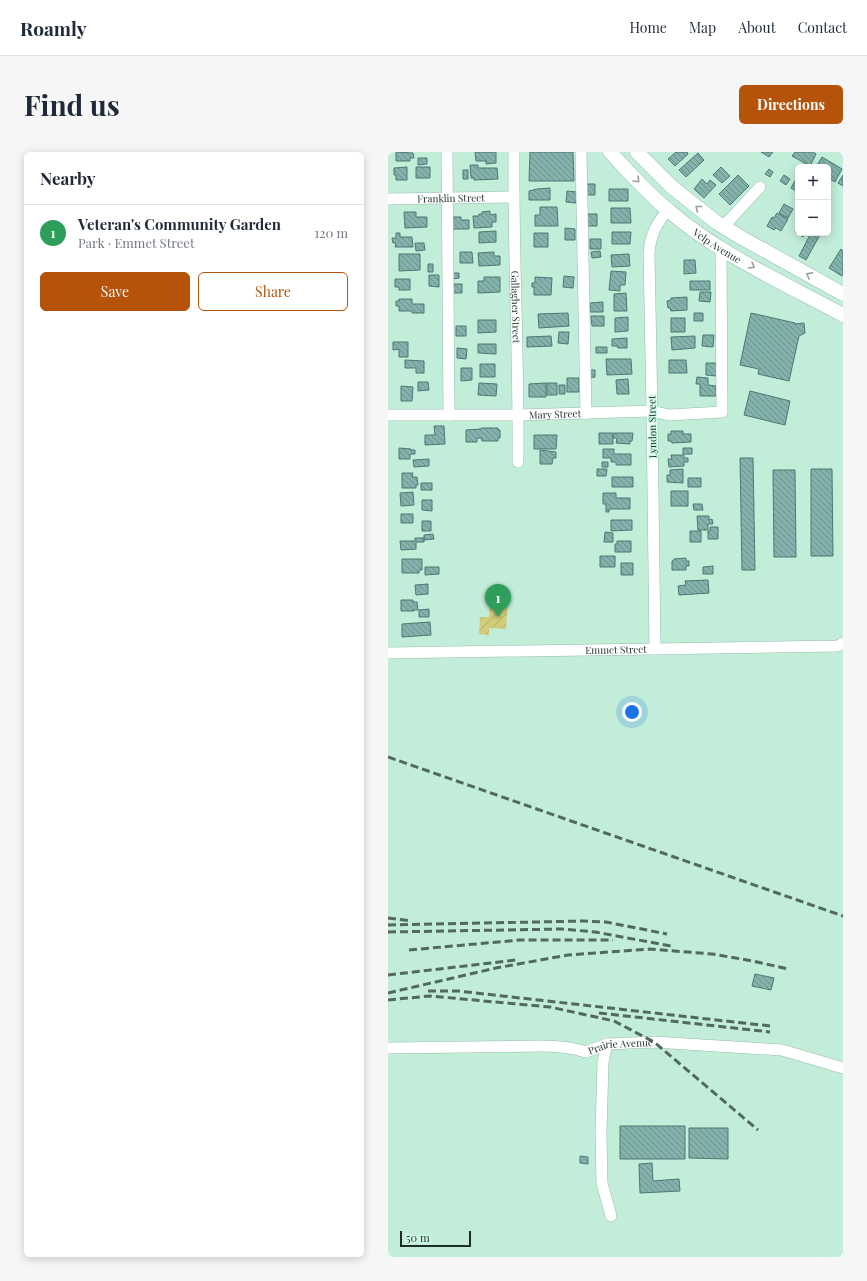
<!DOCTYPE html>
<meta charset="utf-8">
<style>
:root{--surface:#fff;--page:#f6f6f7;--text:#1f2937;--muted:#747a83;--line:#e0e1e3;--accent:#b45309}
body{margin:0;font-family:"Playfair Display",serif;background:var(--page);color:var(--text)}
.controls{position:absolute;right:12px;top:12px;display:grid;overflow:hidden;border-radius:6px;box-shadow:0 2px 10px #0003}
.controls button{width:36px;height:36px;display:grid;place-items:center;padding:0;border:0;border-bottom:1px solid var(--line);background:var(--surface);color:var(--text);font:20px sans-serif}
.scale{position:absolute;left:12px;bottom:10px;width:71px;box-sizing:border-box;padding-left:4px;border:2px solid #1d2d26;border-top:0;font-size:11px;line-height:14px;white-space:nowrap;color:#1d2d26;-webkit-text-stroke:3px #cffae6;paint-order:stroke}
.you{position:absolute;left:244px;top:560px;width:14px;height:14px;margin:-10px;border:3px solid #fff;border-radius:50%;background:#1a73e8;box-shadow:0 0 0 6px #1a73e833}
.badge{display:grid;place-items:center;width:26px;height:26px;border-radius:50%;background:var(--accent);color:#fff;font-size:13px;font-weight:700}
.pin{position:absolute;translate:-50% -33px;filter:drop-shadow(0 1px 2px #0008)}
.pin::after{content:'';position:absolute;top:21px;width:14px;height:12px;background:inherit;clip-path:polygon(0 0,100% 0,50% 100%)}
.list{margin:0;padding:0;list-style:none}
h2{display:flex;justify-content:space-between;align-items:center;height:52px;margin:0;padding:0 16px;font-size:17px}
h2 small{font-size:13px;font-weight:400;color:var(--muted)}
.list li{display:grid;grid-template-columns:26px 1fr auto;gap:12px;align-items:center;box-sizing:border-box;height:56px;padding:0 16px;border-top:1px solid var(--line)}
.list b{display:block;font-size:15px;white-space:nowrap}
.list p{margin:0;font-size:13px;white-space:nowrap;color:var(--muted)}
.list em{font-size:13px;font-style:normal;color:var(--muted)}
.actions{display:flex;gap:8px;padding:12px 16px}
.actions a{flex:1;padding:9px 0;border:1px solid var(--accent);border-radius:6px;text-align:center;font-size:14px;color:var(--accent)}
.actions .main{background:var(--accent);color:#fff}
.map{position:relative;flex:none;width:455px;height:1105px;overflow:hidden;border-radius:6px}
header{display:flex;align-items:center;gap:24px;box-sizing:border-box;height:56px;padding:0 20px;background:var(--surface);border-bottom:1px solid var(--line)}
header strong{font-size:19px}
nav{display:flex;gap:22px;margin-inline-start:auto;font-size:14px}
.intro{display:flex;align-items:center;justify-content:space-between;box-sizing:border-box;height:96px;padding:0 24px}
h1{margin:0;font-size:28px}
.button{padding:10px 18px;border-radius:6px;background:var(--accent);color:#fff;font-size:14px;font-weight:700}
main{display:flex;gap:24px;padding:0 24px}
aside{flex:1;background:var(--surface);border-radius:6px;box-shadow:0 2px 10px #0003}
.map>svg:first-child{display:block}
.garden{fill:url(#garden-furrows)}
.building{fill:url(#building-back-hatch);stroke:#4b7973}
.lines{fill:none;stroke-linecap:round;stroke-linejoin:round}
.minor-casing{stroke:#94bdab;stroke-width:12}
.major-casing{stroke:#94bdab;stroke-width:15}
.minor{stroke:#fff;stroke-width:11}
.major{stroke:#fff;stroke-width:14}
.rail{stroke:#51695e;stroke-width:3;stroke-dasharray:8 4;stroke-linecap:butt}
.oneway{stroke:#99a09d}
.labels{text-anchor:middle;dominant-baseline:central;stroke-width:3;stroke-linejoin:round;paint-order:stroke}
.street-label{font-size:10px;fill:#1d2d26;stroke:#cffae6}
</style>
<header>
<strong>Roamly</strong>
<nav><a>Home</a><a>Map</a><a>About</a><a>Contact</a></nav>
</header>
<div class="intro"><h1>Find us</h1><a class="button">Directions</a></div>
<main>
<aside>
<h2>Nearby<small></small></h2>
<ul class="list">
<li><span class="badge" style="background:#2e9e5b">1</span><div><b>Veteran's Community Garden</b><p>Park · Emmet Street</p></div><em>120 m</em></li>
</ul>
<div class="actions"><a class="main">Save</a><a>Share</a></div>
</aside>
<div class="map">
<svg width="455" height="1105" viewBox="0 0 455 1105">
<defs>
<pattern id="garden-furrows" width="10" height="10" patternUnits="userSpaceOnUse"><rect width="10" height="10" fill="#d1cc7b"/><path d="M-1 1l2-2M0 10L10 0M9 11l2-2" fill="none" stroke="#b3b06a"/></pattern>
<pattern id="building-back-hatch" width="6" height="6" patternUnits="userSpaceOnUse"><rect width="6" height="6" fill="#82b2ab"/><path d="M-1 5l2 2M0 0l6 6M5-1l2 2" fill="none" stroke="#6a918b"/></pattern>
</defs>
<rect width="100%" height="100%" fill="#c2edd9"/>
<path class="garden" d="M 102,447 L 120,448 L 118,477 L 101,476 L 101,483 L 91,482 L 92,465 L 101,465 Z"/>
<path class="building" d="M 8,0 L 25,1 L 26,6 L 22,6 L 22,9 L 8,9 Z
M 87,0 L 108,0 L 108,11 L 98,12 L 98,9 L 88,9 Z
M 142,0 L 185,0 L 186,29 L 141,29 Z
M 288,0 L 299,0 L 300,2 L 287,14 L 280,7 Z
M 373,0 L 385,0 L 381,5 Z
M 407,0 L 425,0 L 428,2 L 422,14 L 404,4 Z
M 310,1 L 316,8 L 298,25 L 291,18 Z
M 434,5 L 454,17 L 447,30 L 442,27 L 443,25 L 440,23 L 440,15 L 428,15 Z
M 30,6 L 39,6 L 39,12 L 30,13 Z
M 82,13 L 90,13 L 90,16 L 109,16 L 110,27 L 86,28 L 86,26 L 83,26 Z
M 19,15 L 19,28 L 8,28 L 8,23 L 6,23 L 6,16 Z
M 28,15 L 42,15 L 42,26 L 28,26 Z
M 333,15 L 342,24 L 334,31 L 325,23 Z
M 381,17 L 385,20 L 382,25 L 377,22 Z
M 75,18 L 80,18 L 80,27 L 75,27 Z
M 350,23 L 361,34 L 342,53 L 331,42 Z
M 396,23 L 402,27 L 398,33 L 392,29 Z
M 455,23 L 455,34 L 450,31 Z
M 314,27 L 319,32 L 322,28 L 328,33 L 316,46 L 306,37 Z
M 408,27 L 410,28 L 410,40 L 403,36 Z
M 196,32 L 207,32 L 207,43 L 197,43 Z
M 162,36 L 162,48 L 141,48 L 141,39 L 149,37 Z
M 221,37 L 240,37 L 240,49 L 221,49 Z
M 179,39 L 189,40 L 188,51 L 178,50 Z
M 396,52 L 405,57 L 400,66 L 391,61 Z
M 152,55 L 169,55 L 170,74 L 147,74 L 147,63 L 152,63 Z
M 223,56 L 242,56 L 243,71 L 223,71 Z
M 102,59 L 102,63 L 108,62 L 108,70 L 104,70 L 104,75 L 86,76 L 85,64 L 91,64 L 91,62 L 94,62 L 94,60 Z
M 16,60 L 28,60 L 28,65 L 39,65 L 39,75 L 17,76 Z
M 389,61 L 400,67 L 393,79 L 388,76 L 386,78 L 379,74 L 384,65 L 386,66 Z
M 198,62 L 209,62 L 209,74 L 198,74 Z
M 62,65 L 73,65 L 73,68 L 81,68 L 81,77 L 62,77 Z
M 410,74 L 410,81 L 417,81 L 415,85 L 407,80 Z
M 177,76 L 187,77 L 187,88 L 177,88 Z
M 108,79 L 108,90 L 91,91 L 91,80 Z
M 224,80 L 243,80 L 242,92 L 224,92 Z
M 8,81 L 12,81 L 12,85 L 24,85 L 25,95 L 7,95 L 8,91 L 5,91 L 4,86 L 8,86 Z
M 146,81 L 160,81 L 160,95 L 146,95 Z
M 423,81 L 433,81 L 418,108 L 411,104 Z
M 202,87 L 213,87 L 213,97 L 202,97 Z
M 27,91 L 36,91 L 37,98 L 28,99 Z
M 453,97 L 455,99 L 455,122 L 454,124 L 441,116 Z
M 212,99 L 213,105 L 204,106 L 203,100 Z
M 72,100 L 84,100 L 85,111 L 72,111 Z
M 106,100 L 106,104 L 112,104 L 112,113 L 91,114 L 90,101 Z
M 11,102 L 32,102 L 32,118 L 11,119 Z
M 241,102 L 242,114 L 224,115 L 223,103 Z
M 296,108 L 307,108 L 308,121 L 296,122 Z
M 40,112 L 45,112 L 45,120 L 40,120 Z
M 223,119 L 238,120 L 237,133 L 232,133 L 232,139 L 221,138 Z
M 63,121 L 71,121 L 71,126 L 64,127 Z
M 41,123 L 51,123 L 51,135 L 41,134 Z
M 176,124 L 186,125 L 185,136 L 175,135 Z
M 96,125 L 112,125 L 112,140 L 90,141 L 90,129 L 96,129 Z
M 147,125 L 164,126 L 163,143 L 146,143 L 146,135 L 144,135 L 144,131 L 147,131 Z
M 7,127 L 22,127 L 22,138 L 11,138 L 11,135 L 7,135 Z
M 302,129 L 322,129 L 322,138 L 302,138 Z
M 62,132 L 74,132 L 74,141 L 62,141 Z
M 312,140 L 323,140 L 322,150 L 311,149 Z
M 238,141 L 239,159 L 226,159 L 226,142 Z
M 299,145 L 299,158 L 283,159 L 282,156 L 280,156 L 279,149 L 283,148 L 283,146 Z
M 11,147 L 24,147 L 24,152 L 36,152 L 36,161 L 24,161 L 24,159 L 11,159 L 11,154 L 8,154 L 8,149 L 11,149 Z
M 215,150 L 215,160 L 202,160 L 202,151 Z
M 180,161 L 181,174 L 151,176 L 150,162 Z
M 306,161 L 315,161 L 315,169 L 306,169 Z
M 363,161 L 407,171 L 407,172 L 416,171 L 417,181 L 411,184 L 401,229 L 370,222 L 371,217 L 352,213 Z
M 203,164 L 216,164 L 216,174 L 204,174 Z
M 240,165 L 240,179 L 227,180 L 227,166 Z
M 283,166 L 297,166 L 297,180 L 283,180 Z
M 90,168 L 108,168 L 108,180 L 90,181 Z
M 68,174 L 78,174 L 78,184 L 68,184 Z
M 171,180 L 181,180 L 180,192 L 170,191 Z
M 315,183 L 326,183 L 325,195 L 314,194 Z
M 163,184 L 164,194 L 139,195 L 139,185 Z
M 307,184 L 307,196 L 284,198 L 283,185 Z
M 239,186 L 239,196 L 230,196 L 229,194 L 224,194 L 224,187 Z
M 5,190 L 20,190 L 20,205 L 11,205 L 11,197 L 5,198 Z
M 90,192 L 108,192 L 108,202 L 90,201 Z
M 208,195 L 219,195 L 219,201 L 208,201 Z
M 69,196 L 79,197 L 78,207 L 69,206 Z
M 218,207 L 243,207 L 244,222 L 219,223 Z
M 17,208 L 36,209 L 36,221 L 28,221 L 28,216 L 17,216 Z
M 281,208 L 298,208 L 299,221 L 281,221 Z
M 318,211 L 329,211 L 328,224 L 318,223 Z
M 92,212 L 107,212 L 107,225 L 92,225 Z
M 73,216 L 84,216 L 84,228 L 73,229 Z
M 199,218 L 207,218 L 207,225 L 199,226 Z
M 309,225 L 320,226 L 320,233 L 328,234 L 328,244 L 312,244 L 312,232 L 308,232 Z
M 179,226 L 191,226 L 191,240 L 179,240 Z
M 240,227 L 241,242 L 229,242 L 228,228 Z
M 30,230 L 40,230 L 41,238 L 30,239 Z
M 91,231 L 109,232 L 108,244 L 90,243 Z
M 158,231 L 158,245 L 141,245 L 141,232 Z
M 159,231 L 169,231 L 169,243 L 159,243 Z
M 171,233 L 177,233 L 177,242 L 171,242 Z
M 13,234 L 25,235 L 24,249 L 13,249 Z
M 362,239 L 402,249 L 397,273 L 356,263 Z
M 46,274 L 56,274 L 57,292 L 37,293 L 37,283 L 47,283 Z
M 93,276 L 110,276 L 110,278 L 112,278 L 112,286 L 110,286 L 110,289 L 94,289 L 93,286 L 89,286 L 89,290 L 78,290 L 78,278 L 93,277 Z
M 283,279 L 295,279 L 295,282 L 303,282 L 303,290 L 284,291 L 283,289 L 280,289 L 280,282 L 283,282 Z
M 211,281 L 225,281 L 225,292 L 211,292 Z
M 226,281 L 245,281 L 244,289 L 242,289 L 242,292 L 228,291 L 229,286 L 225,286 Z
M 146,283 L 169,283 L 168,297 L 146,297 Z
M 11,296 L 23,297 L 23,298 L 27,298 L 27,302 L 22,302 L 22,307 L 11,307 Z
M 295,296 L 304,296 L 304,302 L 295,302 Z
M 215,297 L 226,297 L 226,302 L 243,302 L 243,313 L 228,313 L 228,310 L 223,310 L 223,306 L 215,306 Z
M 152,298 L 168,300 L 168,306 L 165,306 L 164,312 L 152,312 Z
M 283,303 L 296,303 L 296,306 L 300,306 L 300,310 L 296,310 L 296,314 L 281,315 L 280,307 L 284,307 Z
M 352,306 L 365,306 L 367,418 L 354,418 Z
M 41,307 L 41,314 L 26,315 L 25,308 Z
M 214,310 L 220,310 L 220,315 L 214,315 Z
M 209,317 L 219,317 L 218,324 L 209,324 Z
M 295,317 L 295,331 L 279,330 L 279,323 L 282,323 L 282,318 Z
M 423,317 L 444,317 L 445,404 L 423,404 Z
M 385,318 L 407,318 L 408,405 L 386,405 Z
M 14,321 L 25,321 L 24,325 L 29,325 L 30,333 L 28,333 L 28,336 L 14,336 Z
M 224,325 L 245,325 L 245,335 L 224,335 Z
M 300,326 L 313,326 L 313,335 L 300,335 Z
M 33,331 L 44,331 L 44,338 L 33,338 Z
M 283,339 L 300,339 L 300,354 L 283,354 Z
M 25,340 L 26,353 L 13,354 L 12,341 Z
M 215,341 L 228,341 L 228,346 L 242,346 L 242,357 L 221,357 L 221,360 L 218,360 L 218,352 L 215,352 Z
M 34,348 L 44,348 L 44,359 L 34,358 Z
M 305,352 L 314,352 L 315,358 L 306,358 Z
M 13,362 L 25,362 L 25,371 L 13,371 Z
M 309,364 L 321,364 L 321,368 L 324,367 L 325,372 L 320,372 L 320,378 L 310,378 Z
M 223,368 L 244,368 L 244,378 L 223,379 Z
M 34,369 L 43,369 L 43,379 L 34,379 Z
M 322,375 L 330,375 L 330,387 L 320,387 L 320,379 L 322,379 Z
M 302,379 L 313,379 L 313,390 L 302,390 Z
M 217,380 L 225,381 L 225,390 L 216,390 Z
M 45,382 L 46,387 L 36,388 L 36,383 Z
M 27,386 L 36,386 L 36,390 L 28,390 L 28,397 L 13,398 L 12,389 L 27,389 Z
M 229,389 L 243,389 L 243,400 L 227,400 L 227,392 L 229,392 Z
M 212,404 L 227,404 L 227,415 L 212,415 Z
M 298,406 L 298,409 L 301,409 L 301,414 L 298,414 L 298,418 L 284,418 L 284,409 L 286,408 L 286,407 Z
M 14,407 L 34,407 L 34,418 L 31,418 L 31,421 L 14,421 Z
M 233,411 L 245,411 L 245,423 L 233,423 Z
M 325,414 L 325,422 L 315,422 L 315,415 Z
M 37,415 L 51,415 L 51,422 L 37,423 Z
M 320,428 L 321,441 L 291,443 L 290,434 L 298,433 L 297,429 Z
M 40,432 L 40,442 L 28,443 L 27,433 Z
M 13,448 L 25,448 L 25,450 L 29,450 L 30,458 L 25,458 L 26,459 L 13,459 Z
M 41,457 L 41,465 L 31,465 L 31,458 Z
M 42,470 L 43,483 L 14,485 L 14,472 Z
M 367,822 L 386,826 L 383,838 L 364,834 Z
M 232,974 L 297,974 L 297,1007 L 232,1007 Z
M 301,976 L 340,976 L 340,1007 L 301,1006 Z
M 192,1004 L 200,1005 L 200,1012 L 192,1011 Z
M 264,1011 L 265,1029 L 291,1027 L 292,1039 L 252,1041 L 251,1012 Z"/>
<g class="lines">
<g class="minor-casing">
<g id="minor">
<path d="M 59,0 L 61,263"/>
<path id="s1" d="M 126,0 C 125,103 131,207 130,310"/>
<path d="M 193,0 L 198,262"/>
<path id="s2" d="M 0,47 L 126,45"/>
<path d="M 335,75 L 372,35"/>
<path id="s3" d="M 0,263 L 130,263 L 264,259 L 281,263 L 334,260 L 333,96"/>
<path d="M 267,497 L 264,259 L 261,102 C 262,84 268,72 280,58"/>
<path id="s4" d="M 0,501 L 450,494 L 455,491"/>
<path d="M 219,892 L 215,910 L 213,981 L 214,1031 L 223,1064"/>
<path id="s5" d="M 0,896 L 153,894 C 168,894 183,895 198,900 L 219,892 L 266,890 L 394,898 L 455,916"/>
</g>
</g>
<g class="major-casing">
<g id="major">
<path id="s6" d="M 222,0 C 241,20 259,41 280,58 C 332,103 396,131 455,163"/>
<path d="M 249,0 L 284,35 L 328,70 L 354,86 L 455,142"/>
</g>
</g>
<use href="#minor" class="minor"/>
<use href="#major" class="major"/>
<path class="rail" d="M 0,605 L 455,764
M 0,766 L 23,769
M 0,773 L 195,769 L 218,770 L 279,782
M 0,780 L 174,777 L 207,780 L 283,794
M 21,798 L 132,788 L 225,788
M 0,823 L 128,808
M 40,839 L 70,839 L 382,874
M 0,841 L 108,816 L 180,803 L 262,797 L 324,802 L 365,809 L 400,817
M 0,848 L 42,844 L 162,855 L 226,869 L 266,890 L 370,978
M 211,861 L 382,880"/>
</g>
<defs><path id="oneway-chevron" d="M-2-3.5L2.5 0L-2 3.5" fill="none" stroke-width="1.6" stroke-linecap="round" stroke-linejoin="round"/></defs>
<g class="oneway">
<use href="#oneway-chevron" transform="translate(249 28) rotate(46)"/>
<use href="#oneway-chevron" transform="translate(310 56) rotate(-141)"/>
<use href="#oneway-chevron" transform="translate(364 114) rotate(30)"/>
<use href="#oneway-chevron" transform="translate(421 123) rotate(-151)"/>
</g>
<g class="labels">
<g class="street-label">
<text stroke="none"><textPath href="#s2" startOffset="63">Franklin Street</textPath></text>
<text stroke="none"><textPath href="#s6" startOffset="143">Velp Avenue</textPath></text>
<text stroke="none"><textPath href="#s1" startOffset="155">Gallagher Street</textPath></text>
<text stroke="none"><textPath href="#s3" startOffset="167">Mary Street</textPath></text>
<text transform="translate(264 275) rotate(-91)">Lyndon Street</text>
<text stroke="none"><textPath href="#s4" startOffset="228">Emmet Street</textPath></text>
<text stroke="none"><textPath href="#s5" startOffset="234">Prairie Avenue</textPath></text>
</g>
</g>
</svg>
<div class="controls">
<button>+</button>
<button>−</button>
</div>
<div class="scale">50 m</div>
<div class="you"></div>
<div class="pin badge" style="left:110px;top:465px;background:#2e9e5b">1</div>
</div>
</main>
